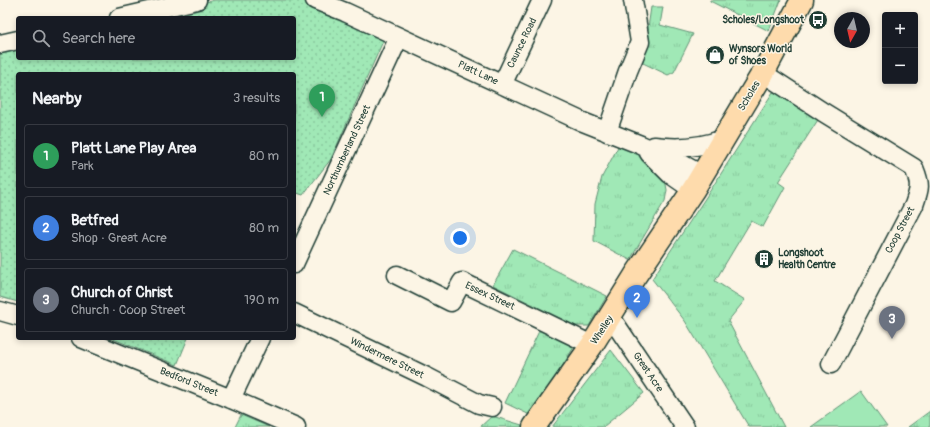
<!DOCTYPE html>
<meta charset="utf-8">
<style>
:root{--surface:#171b24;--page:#20242c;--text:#f1f3f6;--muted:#9ea1a6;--line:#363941;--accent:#db2777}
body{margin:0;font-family:Pangolin,sans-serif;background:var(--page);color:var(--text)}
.controls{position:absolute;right:12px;top:12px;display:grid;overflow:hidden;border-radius:4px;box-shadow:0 2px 6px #0003}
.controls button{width:36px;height:36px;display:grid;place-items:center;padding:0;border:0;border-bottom:1px solid var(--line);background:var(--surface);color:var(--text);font:20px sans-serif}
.compass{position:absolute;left:834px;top:12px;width:36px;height:36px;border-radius:50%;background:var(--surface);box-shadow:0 2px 6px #0003;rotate:188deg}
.you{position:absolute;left:460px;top:238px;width:14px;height:14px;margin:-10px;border:3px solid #fff;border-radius:50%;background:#1a73e8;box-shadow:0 0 0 6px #1a73e833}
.badge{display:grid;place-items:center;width:26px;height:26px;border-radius:50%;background:var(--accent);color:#fff;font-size:13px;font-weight:700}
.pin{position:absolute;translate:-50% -33px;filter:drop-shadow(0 1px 2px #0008)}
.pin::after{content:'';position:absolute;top:21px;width:14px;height:12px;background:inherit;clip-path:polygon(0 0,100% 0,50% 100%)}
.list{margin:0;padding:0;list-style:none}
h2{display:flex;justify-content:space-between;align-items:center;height:52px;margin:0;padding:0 16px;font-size:17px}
h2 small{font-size:13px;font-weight:400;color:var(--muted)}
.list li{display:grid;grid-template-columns:26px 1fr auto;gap:12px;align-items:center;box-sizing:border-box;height:64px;margin:0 8px 8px;padding:0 8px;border:1px solid var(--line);border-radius:4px}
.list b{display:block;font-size:15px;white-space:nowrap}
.list p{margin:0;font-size:13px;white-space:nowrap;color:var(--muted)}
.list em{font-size:13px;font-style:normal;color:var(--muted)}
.icon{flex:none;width:22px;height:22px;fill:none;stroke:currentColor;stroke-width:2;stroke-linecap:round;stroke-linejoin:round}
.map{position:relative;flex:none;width:930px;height:427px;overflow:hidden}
.search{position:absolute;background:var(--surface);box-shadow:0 2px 6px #0003;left:16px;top:16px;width:280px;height:44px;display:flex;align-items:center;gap:10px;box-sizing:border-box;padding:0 14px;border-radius:4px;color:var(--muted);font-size:15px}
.panel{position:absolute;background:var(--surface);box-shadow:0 2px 6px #0003;left:16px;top:72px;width:280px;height:268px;border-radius:4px}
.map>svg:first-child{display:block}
.grass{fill:url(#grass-tufts);stroke:#609275}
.park{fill:url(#park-dots);stroke:#609275}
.pitch{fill:#a0e8b6;stroke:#609275}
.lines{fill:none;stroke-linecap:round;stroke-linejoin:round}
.minor-casing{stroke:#1f3d34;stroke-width:21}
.major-casing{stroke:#1f3d34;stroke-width:25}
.minor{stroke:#fcf5e5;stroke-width:18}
.major{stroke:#fedbac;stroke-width:22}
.labels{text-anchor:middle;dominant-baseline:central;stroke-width:3;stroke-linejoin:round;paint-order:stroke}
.poi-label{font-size:10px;font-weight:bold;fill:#1f3d34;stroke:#fcf5e5;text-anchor:start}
.street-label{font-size:10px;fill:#1f3d34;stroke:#fcf5e5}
</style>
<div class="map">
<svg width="930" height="427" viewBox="0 0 930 427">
<defs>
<pattern id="grass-tufts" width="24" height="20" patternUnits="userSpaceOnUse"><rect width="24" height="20" fill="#a0e8b6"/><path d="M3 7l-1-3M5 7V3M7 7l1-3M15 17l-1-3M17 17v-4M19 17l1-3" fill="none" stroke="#89c89d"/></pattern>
<pattern id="park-dots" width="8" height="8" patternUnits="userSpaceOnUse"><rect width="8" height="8" fill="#a0e8b6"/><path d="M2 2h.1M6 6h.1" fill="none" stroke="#89c89d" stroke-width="1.8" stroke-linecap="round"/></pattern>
</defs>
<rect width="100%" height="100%" fill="#fcf5e5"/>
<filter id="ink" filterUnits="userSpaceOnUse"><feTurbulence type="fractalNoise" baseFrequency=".025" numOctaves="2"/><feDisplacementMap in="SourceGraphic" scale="8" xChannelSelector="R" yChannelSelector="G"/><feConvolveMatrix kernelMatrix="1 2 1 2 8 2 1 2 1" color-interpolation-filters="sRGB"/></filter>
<g filter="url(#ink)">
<path class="grass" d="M 710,0 L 781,0 L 769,31 L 710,1 Z
M 651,7 L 663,7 L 660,25 L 693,34 L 674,72 L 668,75 L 643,63 Z
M 773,92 L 823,112 L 778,182 L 785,187 L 763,227 L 751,221 L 715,281 L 745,300 L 728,321 L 784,427 L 749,427 L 685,321 L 652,279 L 708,194 Z
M 620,143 L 651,161 L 665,179 L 667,190 L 665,201 L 660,209 L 630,260 L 594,241 L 595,204 L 602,177 Z
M 513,249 L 607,296 L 589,326 L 576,326 L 493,285 Z
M 540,329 L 574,347 L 532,416 L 505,403 Z
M 611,350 L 644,393 L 603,427 L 552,427 Z
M 930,411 L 930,427 L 908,427 Z
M 241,415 L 269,427 L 235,427 Z
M 492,416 L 522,425 L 521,427 L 480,427 Z"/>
<path class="park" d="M 215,0 L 307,0 L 384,39 L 331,159 L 303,195 L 294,192 L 294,74 L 18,74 L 18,302 L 0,297 L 0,45 L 18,41 L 18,58 L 294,58 L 294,18 L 129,18 Z
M 111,338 L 188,338 L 177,365 Z"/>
<path class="pitch" d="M 861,391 L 887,427 L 811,427 Z"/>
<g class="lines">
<g class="minor-casing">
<path id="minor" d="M 315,0 L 345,12 L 583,122 L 641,145 L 680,163 L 702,175
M 119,18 L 197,0
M 0,44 L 18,40
M 763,73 L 823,112 L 914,168 C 921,185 920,188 914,205 L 831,364
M 502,85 L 542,0
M 607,132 L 628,71 L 640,42 L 633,0
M 654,146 C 677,149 700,148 723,139
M 649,153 L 670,174 L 693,190
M 294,264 L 399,37
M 397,275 L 451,302 L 462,282 L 592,345
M 0,311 L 18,316
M 294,313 L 427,377 L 479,404 L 492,407
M 610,316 L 685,427
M 81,338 L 231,399 L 296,427
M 231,399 L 260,338"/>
</g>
<g class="major-casing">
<path id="major" d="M 534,427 L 592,345 L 635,276 L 693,190 L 763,73 L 802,0"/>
</g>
<use href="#minor" class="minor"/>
<use href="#major" class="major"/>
</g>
</g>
<defs>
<g id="bus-disc" transform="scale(1)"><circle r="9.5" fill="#1f3d34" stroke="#fcf5e5"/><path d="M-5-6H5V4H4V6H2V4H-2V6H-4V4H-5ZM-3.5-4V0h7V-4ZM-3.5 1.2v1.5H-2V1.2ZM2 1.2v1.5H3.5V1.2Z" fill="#fff"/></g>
<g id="shop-disc" transform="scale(1)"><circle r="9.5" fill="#1f3d34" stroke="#fcf5e5"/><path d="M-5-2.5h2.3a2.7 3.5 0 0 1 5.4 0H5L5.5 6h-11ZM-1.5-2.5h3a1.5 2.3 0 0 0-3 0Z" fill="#fff"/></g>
<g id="building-disc" transform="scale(1)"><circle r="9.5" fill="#1f3d34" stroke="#fcf5e5"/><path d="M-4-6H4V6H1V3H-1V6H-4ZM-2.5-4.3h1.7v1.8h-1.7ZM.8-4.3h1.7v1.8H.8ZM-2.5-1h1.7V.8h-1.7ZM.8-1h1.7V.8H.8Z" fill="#fff"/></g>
</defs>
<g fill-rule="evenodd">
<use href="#bus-disc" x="818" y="20"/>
<use href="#shop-disc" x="715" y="55"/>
<use href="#building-disc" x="764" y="259"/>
</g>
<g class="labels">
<g class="poi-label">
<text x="804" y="20" text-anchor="end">Scholes/Longshoot</text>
<text x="729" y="49">Wynsors World<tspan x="729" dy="12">of Shoes</tspan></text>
<text x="778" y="253">Longshoot<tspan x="778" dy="12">Health Centre</tspan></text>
</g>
<g class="street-label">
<text transform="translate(522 43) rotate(-64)">Caunce Road</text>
<text transform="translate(478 73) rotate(25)">Platt Lane</text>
<text transform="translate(749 96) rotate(-59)">Scholes</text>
<text transform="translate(347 150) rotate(-65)">Northumberland Street</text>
<text transform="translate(900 230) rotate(-62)">Coop Street</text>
<text transform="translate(490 296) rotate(25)">Essex Street</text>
<text transform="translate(602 330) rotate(-57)">Whelley</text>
<text transform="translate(387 358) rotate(26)">Windermere Street</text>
<text transform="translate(648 372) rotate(56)">Great Acre</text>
<text transform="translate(189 382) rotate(22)">Bedford Street</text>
</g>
</g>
</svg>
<div class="controls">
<button>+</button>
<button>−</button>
</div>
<svg class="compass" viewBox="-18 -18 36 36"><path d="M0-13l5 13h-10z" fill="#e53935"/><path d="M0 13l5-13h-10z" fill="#9ea1a6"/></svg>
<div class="you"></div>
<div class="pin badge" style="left:322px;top:117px;background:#2e9e5b">1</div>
<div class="pin badge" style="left:637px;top:318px;background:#3f7fe0">2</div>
<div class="pin badge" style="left:892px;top:339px;background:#6b7280">3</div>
<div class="search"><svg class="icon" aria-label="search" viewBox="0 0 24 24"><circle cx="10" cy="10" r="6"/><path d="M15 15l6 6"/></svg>Search here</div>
<section class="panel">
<h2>Nearby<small>3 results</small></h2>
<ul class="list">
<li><span class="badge" style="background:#2e9e5b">1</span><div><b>Platt Lane Play Area</b><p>Park</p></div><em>80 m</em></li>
<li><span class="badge" style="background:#3f7fe0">2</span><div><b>Betfred</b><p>Shop · Great Acre</p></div><em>80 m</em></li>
<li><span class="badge" style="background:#6b7280">3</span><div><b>Church of Christ</b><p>Church · Coop Street</p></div><em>190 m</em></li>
</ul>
</section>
</div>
